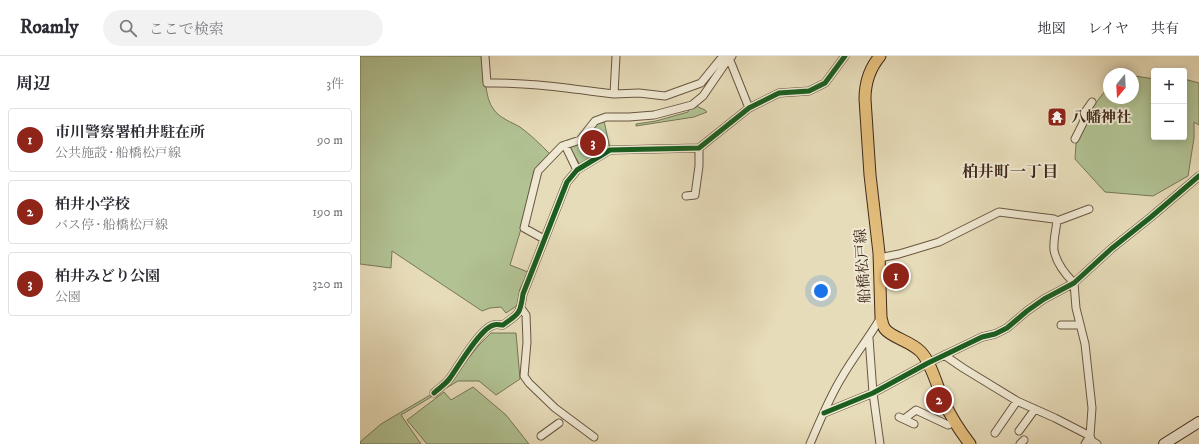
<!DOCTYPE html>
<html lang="ja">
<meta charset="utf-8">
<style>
:root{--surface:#fff;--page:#f2f2f3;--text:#2b2b33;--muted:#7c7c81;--line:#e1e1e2;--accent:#8f2418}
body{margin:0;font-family:"IM FELL DW Pica","Noto Serif JP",serif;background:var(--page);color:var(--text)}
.controls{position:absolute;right:12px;top:12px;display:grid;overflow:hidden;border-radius:4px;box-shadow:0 2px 10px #0003}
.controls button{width:36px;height:36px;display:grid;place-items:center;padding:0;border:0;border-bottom:1px solid var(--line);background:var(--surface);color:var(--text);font:20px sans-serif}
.compass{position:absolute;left:743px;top:12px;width:36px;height:36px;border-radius:50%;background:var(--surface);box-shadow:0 2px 10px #0003;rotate:198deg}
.you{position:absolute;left:461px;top:235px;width:14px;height:14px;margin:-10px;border:3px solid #fff;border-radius:50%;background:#1a73e8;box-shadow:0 0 0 6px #1a73e833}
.badge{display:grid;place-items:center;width:26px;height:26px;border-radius:50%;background:var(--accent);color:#fff;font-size:13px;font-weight:700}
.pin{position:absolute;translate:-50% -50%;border:2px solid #fff;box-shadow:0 1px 4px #0006}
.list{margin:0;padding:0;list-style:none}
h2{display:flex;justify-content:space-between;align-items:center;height:52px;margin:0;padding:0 16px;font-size:17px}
h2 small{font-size:13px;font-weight:400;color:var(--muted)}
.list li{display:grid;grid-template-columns:26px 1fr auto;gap:12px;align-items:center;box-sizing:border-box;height:64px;margin:0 8px 8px;padding:0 8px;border:1px solid var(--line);border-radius:4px}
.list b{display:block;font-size:15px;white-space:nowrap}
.list p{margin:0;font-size:13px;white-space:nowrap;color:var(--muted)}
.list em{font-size:13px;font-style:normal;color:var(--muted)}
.icon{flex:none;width:22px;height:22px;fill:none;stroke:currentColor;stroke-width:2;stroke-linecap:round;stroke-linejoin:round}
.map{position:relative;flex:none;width:839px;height:388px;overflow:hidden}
header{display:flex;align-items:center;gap:24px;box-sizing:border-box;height:56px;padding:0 20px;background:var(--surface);border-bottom:1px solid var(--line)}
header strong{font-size:19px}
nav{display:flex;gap:22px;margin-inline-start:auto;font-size:14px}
.search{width:280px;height:36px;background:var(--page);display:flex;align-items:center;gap:10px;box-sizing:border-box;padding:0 14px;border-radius:22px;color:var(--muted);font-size:15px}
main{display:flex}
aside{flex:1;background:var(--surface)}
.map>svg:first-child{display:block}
.green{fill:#b1c293;stroke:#787657}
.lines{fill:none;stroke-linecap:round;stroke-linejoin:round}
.street-casing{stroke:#695642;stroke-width:9}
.secondary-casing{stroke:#3f291b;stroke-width:12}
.primary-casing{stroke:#3f291b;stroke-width:13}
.street{stroke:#efe8d2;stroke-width:7}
.secondary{stroke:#efe8d2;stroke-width:10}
.primary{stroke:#e4be7c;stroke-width:11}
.cycleway-casing{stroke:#efe8d2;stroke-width:8}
.cycleway{stroke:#1b5e20;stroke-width:5}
.labels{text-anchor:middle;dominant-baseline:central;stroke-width:4;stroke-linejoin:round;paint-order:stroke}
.poi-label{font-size:15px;font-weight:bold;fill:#3f291b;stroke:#efe8d2;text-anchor:start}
.street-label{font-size:15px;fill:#3f291b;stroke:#efe8d2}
.neighbourhood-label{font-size:16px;font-weight:bold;fill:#3f291b;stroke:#efe8d2}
</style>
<header>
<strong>Roamly</strong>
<div class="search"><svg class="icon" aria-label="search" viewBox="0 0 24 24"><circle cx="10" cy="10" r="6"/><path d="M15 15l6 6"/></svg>ここで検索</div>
<nav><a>地図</a><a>レイヤ</a><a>共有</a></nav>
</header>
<main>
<aside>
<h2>周辺<small>3件</small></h2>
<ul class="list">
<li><span class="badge">1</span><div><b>市川警察署柏井駐在所</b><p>公共施設 · 船橋松戸線</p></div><em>90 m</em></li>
<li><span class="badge">2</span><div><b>柏井小学校</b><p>バス停 · 船橋松戸線</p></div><em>190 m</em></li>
<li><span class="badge">3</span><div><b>柏井みどり公園</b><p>公園</p></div><em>320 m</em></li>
</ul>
</aside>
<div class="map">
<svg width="839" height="388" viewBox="0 0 839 388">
<rect width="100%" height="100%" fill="#e7dcb9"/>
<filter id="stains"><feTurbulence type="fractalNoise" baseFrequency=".005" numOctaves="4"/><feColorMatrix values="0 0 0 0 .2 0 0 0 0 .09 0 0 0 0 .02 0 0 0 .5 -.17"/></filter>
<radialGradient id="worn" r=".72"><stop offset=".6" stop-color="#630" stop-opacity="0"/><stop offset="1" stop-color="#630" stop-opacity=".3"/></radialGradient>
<path class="green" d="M 0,0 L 124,0 C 125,15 124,42 134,54 C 140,62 151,66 160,71 C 171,79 180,88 190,98 L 174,115 L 161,173 L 150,209 L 168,216 L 160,233 L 158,249 L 146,257 L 141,251 L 130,252 L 122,255 L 32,195 L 31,212 L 0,208 Z
M 775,20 L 794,23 L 794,81 L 824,81 L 824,23 L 839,27 L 839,69 L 834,66 L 834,82 L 828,120 L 793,140 L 745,136 L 715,103 L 716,88 L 722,77 L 731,53 L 749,30 L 749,42 L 773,42 L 773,21 Z
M 336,50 L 345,54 L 347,56 L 334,61 L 276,70 L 276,68 L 296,65 L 328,56 L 329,53 Z
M 244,65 L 250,92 L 220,109 L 210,92 L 225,83 L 237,68 Z
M 131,277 L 156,277 L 160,323 L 136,339 L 119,325 L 98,325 L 41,359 L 61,388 L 0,388 L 0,386 L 21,368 L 87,329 L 119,289 Z
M 113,331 L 146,359 L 169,388 L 67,388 L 47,364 L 84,336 L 91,344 Z"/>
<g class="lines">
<g class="street-casing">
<path id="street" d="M 125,0 L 127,27 C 169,26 212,33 254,38 L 256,0
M 369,2 L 389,52
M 254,38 L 279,37 L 305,40 L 341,27 L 363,0
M 715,83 L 723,67 L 725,56 L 732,46
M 205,89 L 217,114
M 326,140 L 335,139 L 339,110 L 339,92
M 697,165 C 696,174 693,185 694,194 C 696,206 706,219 714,227 L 716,252 L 725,288 L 732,352 L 730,380 L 732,385 L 737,388
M 184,183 L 164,172 L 178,115 L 202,90 L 220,84 L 235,65 L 246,61 L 269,61 L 294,59 L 332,49 L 343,40 L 369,2 L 372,0
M 519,202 L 539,198 L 579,186 L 639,156 L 694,163 L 697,165 L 729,153
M 161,252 L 166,259 L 167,286 L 164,320 L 169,327 L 195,352 L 234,381
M 701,269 L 720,269
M 509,282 L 513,337 L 520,388
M 584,299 L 603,312 L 657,345 L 695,362 L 730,380 L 725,388
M 74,337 C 79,332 86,328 90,322 C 98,311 121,271 134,269 C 136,268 140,269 143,269 C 159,257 160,259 163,238 L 207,126 L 217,114 L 250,94 L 339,92 L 389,52 L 419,37 L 449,35 L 465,27 L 485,0
M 464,357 L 513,337 L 568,307 L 622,281 L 635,278 L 647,272 L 667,255 L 684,243 L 714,227 L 751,193 L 791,161 L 839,120
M 539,361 L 554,368
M 544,363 L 556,354 L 588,369 L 594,366
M 659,375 L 675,353
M 635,377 L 657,345
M 181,380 L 199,367
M 450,388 C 460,365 469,342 482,321 C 494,300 509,282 521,261
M 660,388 L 664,384"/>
</g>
<g class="secondary-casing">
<path id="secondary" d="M 804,388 L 839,366"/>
</g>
<g class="primary-casing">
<path id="primary" d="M 520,0 C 510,12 505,27 505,43 L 510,119 L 519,197 L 521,261 C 522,265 522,269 525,273 C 532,282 551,285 561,296 C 572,308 577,331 584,346 C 591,361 600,375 610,388"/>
</g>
<use href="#street" class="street"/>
<use href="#secondary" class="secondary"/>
<use href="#primary" class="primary"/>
<g class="cycleway-casing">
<path id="cycleway" d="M 74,337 C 79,332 86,328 90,322 C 98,311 121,271 134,269 C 136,268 140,269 143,269 C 159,257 160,259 163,238 L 207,126 L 217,114 L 250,94 L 339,92 L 389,52 L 419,37 L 449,35 L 465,27 L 485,0
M 464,357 L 513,337 L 568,307 L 622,281 L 635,278 L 647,272 L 667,255 L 684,243 L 714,227 L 751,193 L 791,161 L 839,120"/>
</g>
<use href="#cycleway" class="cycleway"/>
</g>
<defs>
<g id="temple-square" transform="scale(1)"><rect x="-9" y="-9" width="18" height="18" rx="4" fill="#8f2418" stroke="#efe8d2"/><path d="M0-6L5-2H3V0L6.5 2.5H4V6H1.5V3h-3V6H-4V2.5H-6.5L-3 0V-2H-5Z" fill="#fff"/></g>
</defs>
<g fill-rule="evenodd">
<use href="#temple-square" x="697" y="61"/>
</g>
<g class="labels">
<g class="poi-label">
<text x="711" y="61">八幡神社</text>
</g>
<g class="street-label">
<text transform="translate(503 210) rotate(-94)">船橋松戸線</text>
</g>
<g class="neighbourhood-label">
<text x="650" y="116">柏井町一丁目</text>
</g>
</g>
<rect width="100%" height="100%" filter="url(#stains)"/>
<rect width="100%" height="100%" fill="url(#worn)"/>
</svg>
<div class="controls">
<button>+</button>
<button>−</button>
</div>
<svg class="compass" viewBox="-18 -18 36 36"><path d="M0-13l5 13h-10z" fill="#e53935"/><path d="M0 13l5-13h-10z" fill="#7c7c81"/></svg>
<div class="you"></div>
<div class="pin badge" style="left:536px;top:220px">1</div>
<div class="pin badge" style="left:579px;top:344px">2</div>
<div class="pin badge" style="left:233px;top:87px">3</div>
</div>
</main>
